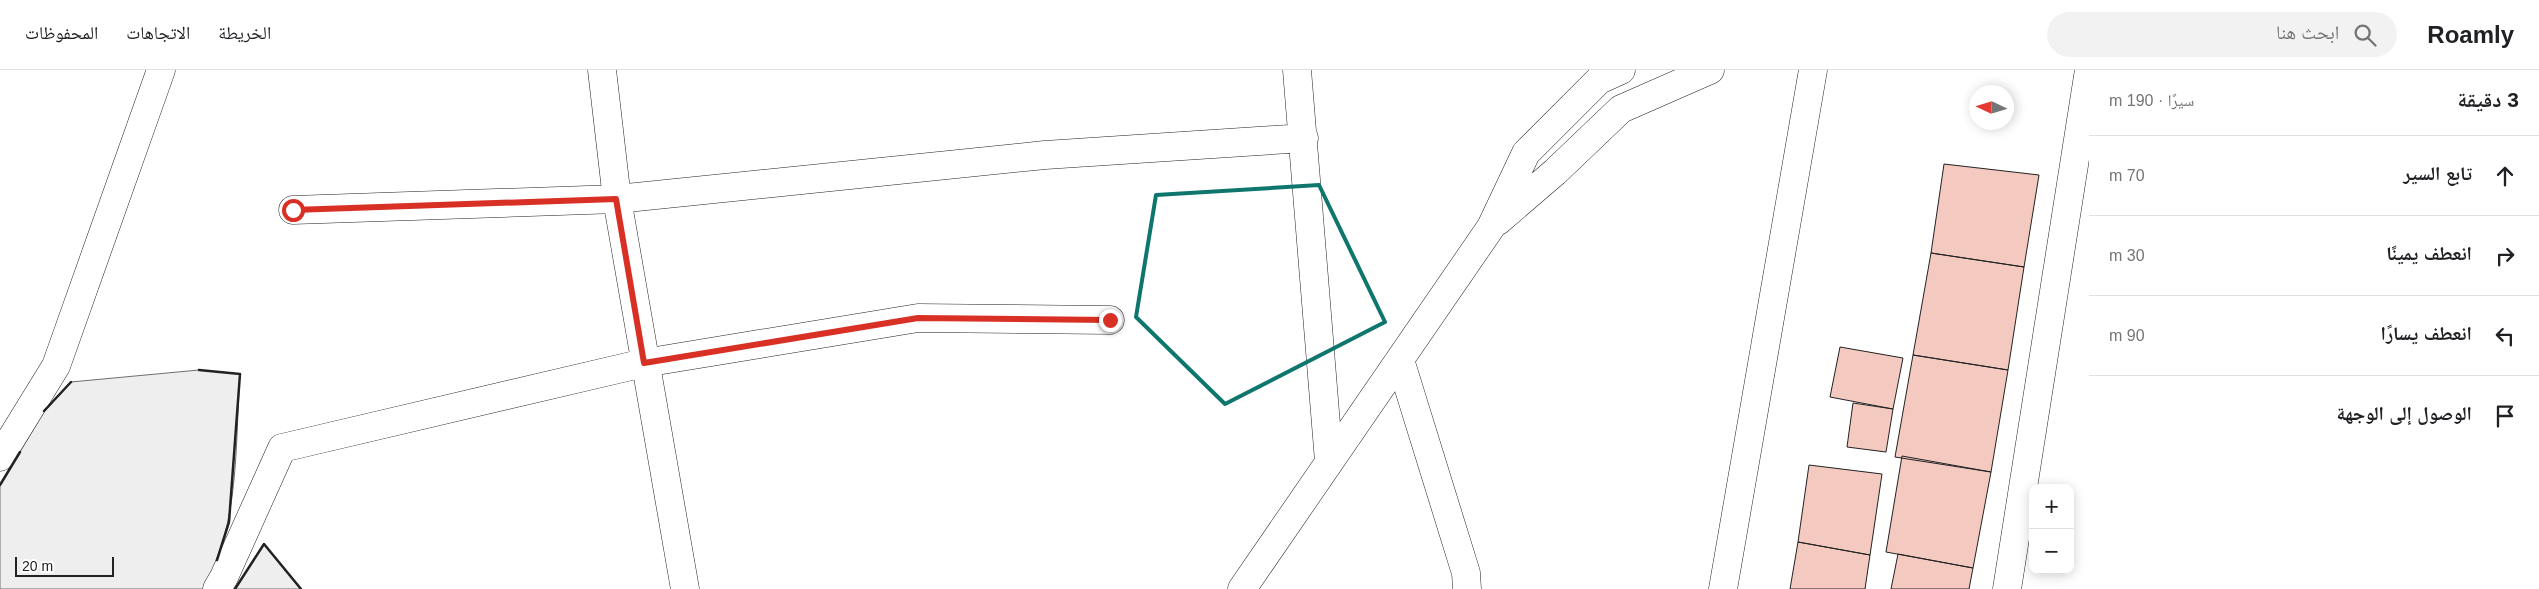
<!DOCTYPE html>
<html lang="ar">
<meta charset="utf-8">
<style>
:root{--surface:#fff;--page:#f2f2f2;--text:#202124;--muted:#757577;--line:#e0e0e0}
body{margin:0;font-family:Helvetica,"Noto Naskh Arabic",sans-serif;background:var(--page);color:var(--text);direction:rtl}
.controls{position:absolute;right:15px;bottom:15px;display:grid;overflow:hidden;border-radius:10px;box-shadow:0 2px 12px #0003}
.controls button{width:45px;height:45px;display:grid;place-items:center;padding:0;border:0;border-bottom:1px solid var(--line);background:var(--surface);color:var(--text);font:25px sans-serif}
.compass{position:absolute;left:1969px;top:15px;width:45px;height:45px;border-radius:50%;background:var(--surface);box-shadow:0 2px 12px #0003;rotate:274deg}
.scale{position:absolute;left:15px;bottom:12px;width:99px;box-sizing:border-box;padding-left:5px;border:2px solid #222;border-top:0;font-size:14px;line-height:18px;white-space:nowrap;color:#222;-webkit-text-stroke:4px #fff;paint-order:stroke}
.stop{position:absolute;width:15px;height:15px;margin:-11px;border:4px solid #d93025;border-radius:50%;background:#fff}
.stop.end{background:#d93025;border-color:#fff;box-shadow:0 1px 5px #0008}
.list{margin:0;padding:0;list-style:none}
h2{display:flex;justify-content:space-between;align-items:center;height:65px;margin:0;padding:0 20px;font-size:21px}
h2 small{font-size:16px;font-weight:400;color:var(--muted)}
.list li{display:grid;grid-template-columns:32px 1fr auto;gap:15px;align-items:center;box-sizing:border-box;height:80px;padding:0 20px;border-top:1px solid var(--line)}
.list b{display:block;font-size:19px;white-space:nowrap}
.list em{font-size:16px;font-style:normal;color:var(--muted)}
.icon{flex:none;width:28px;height:28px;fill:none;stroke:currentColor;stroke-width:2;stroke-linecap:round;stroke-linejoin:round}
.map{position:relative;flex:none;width:2089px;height:519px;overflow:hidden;direction:ltr}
header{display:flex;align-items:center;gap:30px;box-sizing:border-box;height:70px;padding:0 25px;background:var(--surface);border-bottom:1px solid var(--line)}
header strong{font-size:24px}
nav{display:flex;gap:28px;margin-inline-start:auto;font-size:18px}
.search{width:350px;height:45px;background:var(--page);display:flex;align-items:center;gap:12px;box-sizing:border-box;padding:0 18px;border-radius:28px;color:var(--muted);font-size:19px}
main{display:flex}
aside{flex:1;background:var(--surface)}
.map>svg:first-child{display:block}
.green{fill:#eee;stroke:#6f6f6f}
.building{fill:#f3c9c0;stroke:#222}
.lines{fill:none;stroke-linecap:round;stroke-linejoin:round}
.minor-casing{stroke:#222;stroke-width:29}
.minor{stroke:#fff;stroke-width:28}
.wall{stroke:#222;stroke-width:2.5}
.route{stroke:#d93025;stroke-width:6}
.marked{fill:none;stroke:#0f766e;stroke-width:4;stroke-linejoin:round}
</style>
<header>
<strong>Roamly</strong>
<div class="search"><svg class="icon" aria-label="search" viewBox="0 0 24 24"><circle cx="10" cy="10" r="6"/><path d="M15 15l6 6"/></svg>ابحث هنا</div>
<nav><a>الخريطة</a><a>الاتجاهات</a><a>المحفوظات</a></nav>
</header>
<main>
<aside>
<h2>3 دقيقة<small>سيرًا · 190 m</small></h2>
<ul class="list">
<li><svg class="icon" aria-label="ahead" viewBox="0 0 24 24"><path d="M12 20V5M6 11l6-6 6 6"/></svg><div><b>تابع السير</b></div><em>70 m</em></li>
<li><svg class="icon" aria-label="right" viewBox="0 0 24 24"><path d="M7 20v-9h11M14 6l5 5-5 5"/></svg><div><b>انعطف يمينًا</b></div><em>30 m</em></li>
<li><svg class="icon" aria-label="left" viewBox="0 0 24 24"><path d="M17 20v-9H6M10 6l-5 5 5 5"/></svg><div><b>انعطف يسارًا</b></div><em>90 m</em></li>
<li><svg class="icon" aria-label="arrive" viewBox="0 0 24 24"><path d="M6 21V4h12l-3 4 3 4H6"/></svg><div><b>الوصول إلى الوجهة</b></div></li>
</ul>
</aside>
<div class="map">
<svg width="2089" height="519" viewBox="0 0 2089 519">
<rect width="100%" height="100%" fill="#fff"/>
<path class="green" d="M 199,300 L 240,304 C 235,376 240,455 203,519 L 0,519 L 0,415 L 44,342 L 71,312 Z
M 264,474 L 301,519 L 235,519 Z"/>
<path class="building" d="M 1944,94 L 2039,105 L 2024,197 L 1931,183 Z
M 1931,183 L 2024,197 L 2008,300 L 1913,285 Z
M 1840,277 L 1903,288 L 1893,339 L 1830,327 Z
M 1913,285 L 2008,300 L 1991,402 L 1895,387 Z
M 1853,333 L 1893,339 L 1886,382 L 1847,377 Z
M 1902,386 L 1991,402 L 1973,498 L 1886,482 Z
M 1809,395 L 1882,404 L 1870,485 L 1798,472 Z
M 1798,472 L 1870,485 L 1865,519 L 1790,519 Z
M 1898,484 L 1973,498 L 1969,519 L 1891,519 Z"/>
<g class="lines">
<g class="minor-casing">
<path id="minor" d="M 602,0 L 617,129 L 685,519
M 1297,0 L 1329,391
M 293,140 L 617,129 L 1045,85 L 1304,68
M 1498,151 L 1555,102 L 1621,39 L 1710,0
M 1400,290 L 1466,503 L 1467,519
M 0,387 L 56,296 L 161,0
M 217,519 L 224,507 L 282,378 L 644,293 L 918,248 L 1110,250
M 1242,519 L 1491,157 L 1526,83 L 1599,10 L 1621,0
M 1723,519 L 1813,0
M 2007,519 L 2089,0"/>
</g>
<use href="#minor" class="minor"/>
<path class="wall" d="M 199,300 L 240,304 L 229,452 L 217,490
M 44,341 L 71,312
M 0,415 L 20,382
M 235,519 L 264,474 L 301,519"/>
</g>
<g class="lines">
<path class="route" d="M 293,140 L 616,129 L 644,293 L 918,248 L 1110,250"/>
</g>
<path class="marked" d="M 1319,115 L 1385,252 L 1225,334 L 1136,247 L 1156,125 Z"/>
</svg>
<div class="controls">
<button>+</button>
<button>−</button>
</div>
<svg class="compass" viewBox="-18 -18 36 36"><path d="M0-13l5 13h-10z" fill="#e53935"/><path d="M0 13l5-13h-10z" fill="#757577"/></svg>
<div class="scale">20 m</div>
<div class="stop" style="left:293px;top:140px"></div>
<div class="stop end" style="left:1110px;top:250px"></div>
</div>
</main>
